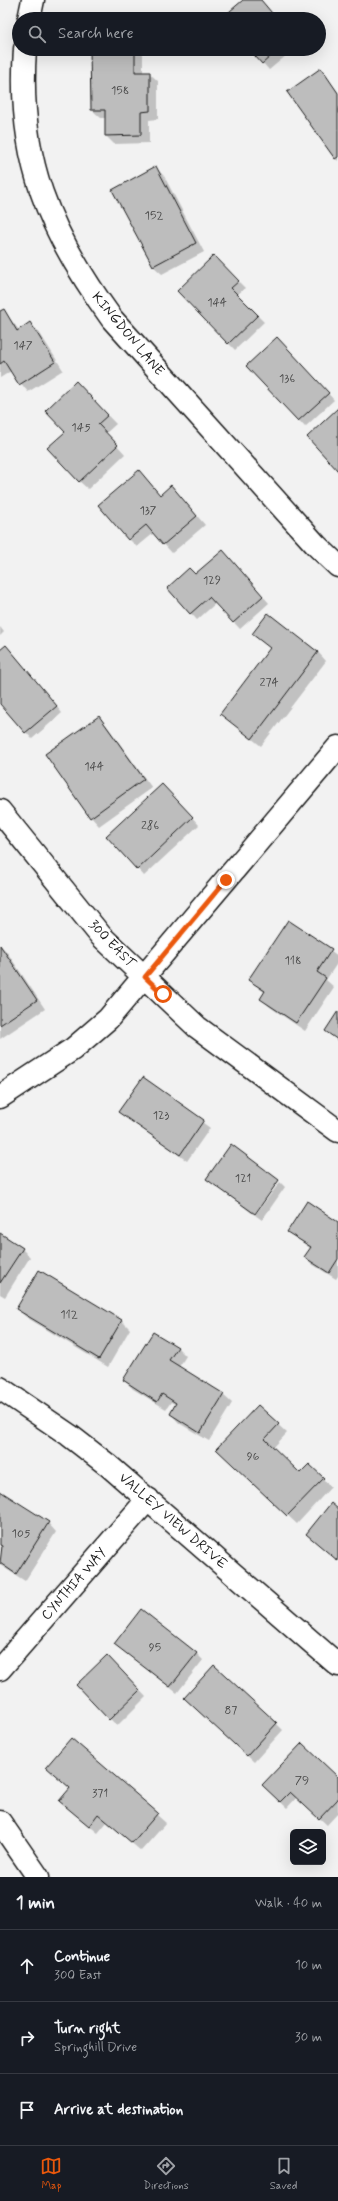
<!DOCTYPE html>
<meta charset="utf-8">
<style>
:root{--surface:#171b24;--page:#20242c;--text:#f1f3f6;--muted:#9ea1a6;--line:#363941;--accent:#ea580c}
body{margin:0;font-family:Mynerve,sans-serif;background:var(--page);color:var(--text)}
.controls{position:absolute;right:12px;bottom:12px;display:grid;overflow:hidden;border-radius:6px;box-shadow:0 4px 16px #0002}
.controls button{width:36px;height:36px;display:grid;place-items:center;padding:0;border:0;border-bottom:1px solid var(--line);background:var(--surface);color:var(--text);font:20px sans-serif}
.stop{position:absolute;width:12px;height:12px;margin:-9px;border:3px solid #ea580c;border-radius:50%;background:#fff}
.stop.end{background:#ea580c;border-color:#fff;box-shadow:0 1px 4px #0008}
.list{margin:0;padding:0;list-style:none}
h2{display:flex;justify-content:space-between;align-items:center;height:52px;margin:0;padding:0 16px;font-size:17px}
h2 small{font-size:13px;font-weight:400;color:var(--muted)}
.list li{display:grid;grid-template-columns:26px 1fr auto;gap:12px;align-items:center;box-sizing:border-box;height:72px;padding:0 16px;border-top:1px solid var(--line)}
.list b{display:block;font-size:15px;white-space:nowrap}
.list p{margin:0;font-size:13px;white-space:nowrap;color:var(--muted)}
.list em{font-size:13px;font-style:normal;color:var(--muted)}
.icon{flex:none;width:22px;height:22px;fill:none;stroke:currentColor;stroke-width:2;stroke-linecap:round;stroke-linejoin:round}
.map{position:relative;flex:none;width:338px;height:1877px;overflow:hidden}
.search{position:absolute;background:var(--surface);box-shadow:0 4px 16px #0002;left:12px;right:12px;top:12px;height:44px;display:flex;align-items:center;gap:10px;box-sizing:border-box;padding:0 14px;border-radius:22px;color:var(--muted);font-size:15px}
.sheet{height:268px;background:var(--surface)}
nav{display:flex;justify-content:space-around;align-items:center;box-sizing:border-box;height:56px;border-top:1px solid var(--line);background:var(--surface);font-size:11px;color:var(--muted)}
nav a{display:grid;justify-items:center;gap:2px}
nav .on{color:var(--accent)}
.map>svg:first-child{display:block}
.shadow{fill:#0003}
.building{fill:#bdbdbd;stroke:#1c1c1c}
.lines{fill:none;stroke-linecap:round;stroke-linejoin:round}
.minor-casing{stroke:#1c1c1c;stroke-width:25}
.minor{stroke:#fff;stroke-width:22}
.route{stroke:#ea580c;stroke-width:5}
.labels{text-anchor:middle;dominant-baseline:central;stroke-width:3.5;stroke-linejoin:round;paint-order:stroke}
.number-label{font-size:12px;fill:#444}
.street-label{font-size:14px;fill:#1c1c1c;stroke:#fff}
</style>
<div class="map">
<svg width="338" height="1877" viewBox="0 0 338 1877">
<rect width="100%" height="100%" fill="#f2f2f2"/>
<filter id="ink" filterUnits="userSpaceOnUse"><feTurbulence type="fractalNoise" baseFrequency=".025" numOctaves="2"/><feDisplacementMap in="SourceGraphic" scale="8" xChannelSelector="R" yChannelSelector="G"/><feConvolveMatrix kernelMatrix="1 2 1 2 8 2 1 2 1" color-interpolation-filters="sRGB"/></filter>
<g filter="url(#ink)">
<path class="shadow" d="M 91,49 L 138,49 L 143,54 L 143,73 L 149,73 L 158,81 L 158,119 L 149,120 L 149,143 L 114,144 L 106,136 L 106,118 L 101,118 L 92,110 Z
M 251,49 L 294,49 L 269,70 Z
M 321,70 L 338,92 L 338,161 L 335,158 Z
M 155,167 L 164,176 L 204,252 L 162,274 L 153,266 L 113,190 Z
M 214,257 L 245,288 L 237,295 L 264,322 L 235,350 L 178,291 Z
M 3,310 L 19,330 L 30,323 L 39,332 L 63,370 L 28,392 L 11,371 L 0,378 L 0,312 Z
M 284,345 L 334,400 L 305,427 L 248,366 Z
M 84,391 L 116,424 L 106,433 L 125,454 L 88,489 L 79,481 L 66,432 Z
M 147,480 L 160,495 L 179,495 L 205,525 L 172,553 L 154,533 L 137,547 L 129,539 Z
M 229,558 L 269,603 L 240,629 L 216,603 L 197,620 L 168,588 Z
M 0,627 L 4,632 L 0,636 Z
M 254,634 L 318,652 L 326,661 L 261,746 L 221,714 L 271,649 Z
M 0,652 L 12,653 L 62,713 L 32,739 L 0,702 Z
M 99,717 L 107,726 L 152,788 L 99,826 L 91,817 Z
M 169,792 L 199,825 L 144,876 L 138,869 Z
M 289,921 L 338,956 L 338,962 L 326,980 L 334,987 L 305,1031 L 270,1007 L 261,999 L 265,993 L 249,980 Z
M 0,945 L 7,952 L 45,1009 L 0,1039 Z
M 143,1078 L 210,1128 L 187,1161 L 120,1112 Z
M 207,1178 L 278,1180 L 253,1214 Z
M 280,1182 L 285,1187 L 262,1220 L 255,1215 Z
M 338,1223 L 338,1276 L 336,1279 L 312,1264 L 305,1257 L 311,1249 L 289,1232 Z
M 0,1234 L 22,1249 L 30,1257 L 5,1297 L 0,1294 Z
M 39,1272 L 122,1321 L 130,1329 L 108,1367 L 26,1317 L 17,1309 Z
M 177,1347 L 186,1356 L 179,1367 L 223,1395 L 232,1403 L 209,1441 L 179,1423 L 171,1414 L 176,1405 L 171,1402 L 166,1409 L 133,1389 L 124,1380 Z
M 258,1406 L 287,1433 L 273,1448 L 300,1474 L 309,1465 L 331,1487 L 297,1524 L 226,1458 Z
M 0,1492 L 48,1523 L 56,1532 L 25,1581 L 0,1565 L 2,1548 L 0,1547 Z
M 338,1510 L 338,1561 L 307,1534 Z
M 115,1644 L 196,1653 L 203,1660 L 177,1693 Z
M 107,1656 L 146,1697 L 117,1726 L 77,1685 Z
M 192,1705 L 276,1723 L 283,1730 L 254,1762 Z
M 71,1739 L 166,1823 L 141,1851 L 107,1822 L 98,1833 L 69,1809 L 71,1789 L 47,1767 Z
M 338,1779 L 338,1813 L 327,1825 L 297,1797 L 287,1808 L 263,1785 Z"/>
<path class="building" d="M 243,0 L 261,0 L 277,19 L 224,19 L 223,17 Z
M 90,49 L 135,49 L 135,72 L 150,72 L 150,111 L 141,112 L 141,135 L 105,136 L 105,110 L 91,110 Z
M 249,49 L 279,49 L 262,64 Z
M 321,68 L 338,93 L 338,157 L 335,159 L 287,92 Z
M 156,166 L 196,243 L 153,266 L 112,190 Z
M 214,255 L 239,281 L 231,288 L 258,315 L 228,344 L 177,291 Z
M 4,309 L 17,331 L 30,322 L 55,362 L 19,385 L 4,361 L 0,364 L 0,311 Z
M 277,337 L 329,393 L 298,421 L 246,366 Z
M 76,381 L 108,415 L 98,424 L 118,445 L 79,482 L 47,448 L 65,432 L 45,411 Z
M 338,408 L 338,471 L 307,437 Z
M 139,470 L 160,495 L 171,485 L 197,516 L 163,545 L 146,525 L 128,540 L 98,505 Z
M 223,550 L 263,596 L 233,623 L 209,597 L 190,614 L 167,588 L 189,568 L 195,574 Z
M 268,613 L 318,652 L 252,739 L 220,714 L 270,648 L 252,634 Z
M 6,645 L 57,706 L 25,733 L 0,704 L 0,650 Z
M 99,716 L 144,779 L 90,818 L 45,754 Z
M 162,784 L 193,817 L 137,870 L 106,836 Z
M 288,920 L 332,949 L 317,972 L 326,978 L 296,1023 L 260,999 L 265,991 L 248,980 Z
M 0,945 L 37,1000 L 0,1025 Z
M 338,1011 L 338,1040 L 325,1031 Z
M 143,1077 L 204,1120 L 180,1155 L 118,1112 Z
M 231,1144 L 279,1180 L 255,1214 L 206,1179 Z
M 307,1201 L 338,1222 L 338,1259 L 329,1273 L 304,1257 L 311,1247 L 287,1232 Z
M 0,1233 L 23,1248 L 0,1283 Z
M 39,1270 L 122,1320 L 99,1359 L 16,1309 Z
M 153,1332 L 178,1347 L 169,1360 L 224,1394 L 200,1433 L 170,1414 L 176,1403 L 162,1394 L 157,1402 L 123,1380 Z
M 258,1405 L 279,1424 L 265,1439 L 300,1473 L 309,1464 L 324,1478 L 287,1516 L 216,1449 Z
M 0,1491 L 49,1522 L 16,1574 L 0,1563 L 2,1546 L 0,1545 Z
M 331,1503 L 338,1509 L 338,1561 L 306,1534 Z
M 141,1609 L 197,1653 L 170,1687 L 114,1644 Z
M 107,1655 L 140,1690 L 109,1720 L 76,1685 Z
M 214,1665 L 277,1723 L 247,1756 L 184,1698 Z
M 71,1738 L 158,1813 L 132,1843 L 98,1814 L 89,1826 L 59,1801 L 70,1788 L 46,1767 Z
M 302,1743 L 338,1777 L 338,1799 L 319,1819 L 290,1792 L 280,1802 L 262,1785 Z"/>
<g class="lines">
<g class="minor-casing">
<path id="minor" d="M 29,19 L 33,0
M 25,49 C 17,159 49,232 112,319 L 316,545 L 338,566
M 0,811 L 101,936 L 197,1027 L 338,1131
M 0,1097 L 73,1049 L 108,1019 L 338,747
M 0,1388 L 69,1435 L 109,1466 L 338,1665
M 0,1669 L 148,1499
M 0,1822 L 38,1877"/>
</g>
<use href="#minor" class="minor"/>
</g>
</g>
<g class="lines" filter="url(#ink)">
<path class="route" d="M 163,994 L 145,977 L 226,880"/>
</g>
<g class="labels">
<g class="number-label">
<text x="120" y="91">158</text>
<text x="154" y="216">152</text>
<text x="217" y="303">144</text>
<text x="23" y="346">147</text>
<text x="287" y="379">136</text>
<text x="81" y="428">145</text>
<text x="148" y="511">137</text>
<text x="212" y="581">129</text>
<text x="269" y="683">274</text>
<text x="94" y="767">144</text>
<text x="150" y="826">286</text>
<text x="293" y="961">118</text>
<text x="161" y="1116">123</text>
<text x="243" y="1179">121</text>
<text x="69" y="1315">112</text>
<text x="253" y="1457">96</text>
<text x="21" y="1534">105</text>
<text x="155" y="1648">95</text>
<text x="231" y="1711">87</text>
<text x="302" y="1781">79</text>
<text x="100" y="1794">371</text>
</g>
<g class="street-label">
<text transform="translate(128 334) rotate(50)">KINGDON LANE</text>
<text transform="translate(112 944) rotate(46)">300 EAST</text>
<text transform="translate(173 1521) rotate(41)">VALLEY VIEW DRIVE</text>
<text transform="translate(74 1584) rotate(-49)">CYNTHIA WAY</text>
</g>
</g>
</svg>
<div class="controls">
<button><svg class="icon" aria-label="layers" viewBox="0 0 24 24"><path d="M12 4l9 5-9 5-9-5zM3 14l9 5 9-5"/></svg></button>
</div>
<div class="stop" style="left:163px;top:994px"></div>
<div class="stop end" style="left:226px;top:880px"></div>
<div class="search"><svg class="icon" aria-label="search" viewBox="0 0 24 24"><circle cx="10" cy="10" r="6"/><path d="M15 15l6 6"/></svg>Search here</div>
</div>
<section class="sheet">
<h2>1 min<small>Walk · 40 m</small></h2>
<ul class="list">
<li><svg class="icon" aria-label="ahead" viewBox="0 0 24 24"><path d="M12 20V5M6 11l6-6 6 6"/></svg><div><b>Continue</b><p>300 East</p></div><em>10 m</em></li>
<li><svg class="icon" aria-label="right" viewBox="0 0 24 24"><path d="M7 20v-9h11M14 6l5 5-5 5"/></svg><div><b>Turn right</b><p>Springhill Drive</p></div><em>30 m</em></li>
<li><svg class="icon" aria-label="arrive" viewBox="0 0 24 24"><path d="M6 21V4h12l-3 4 3 4H6"/></svg><div><b>Arrive at destination</b></div></li>
</ul>
</section>
<nav>
<a class="on"><svg class="icon" aria-label="map" viewBox="0 0 24 24"><path d="M3 6l6-2 6 2 6-2v14l-6 2-6-2-6 2zM9 4v14M15 6v14"/></svg>Map</a>
<a><svg class="icon" aria-label="directions" viewBox="0 0 24 24"><path d="M12 3l9 9-9 9-9-9zM9 14v-3h6M13 9l2 2-2 2"/></svg>Directions</a>
<a><svg class="icon" aria-label="saved" viewBox="0 0 24 24"><path d="M7 4h10v16l-5-4-5 4z"/></svg>Saved</a>
</nav>
